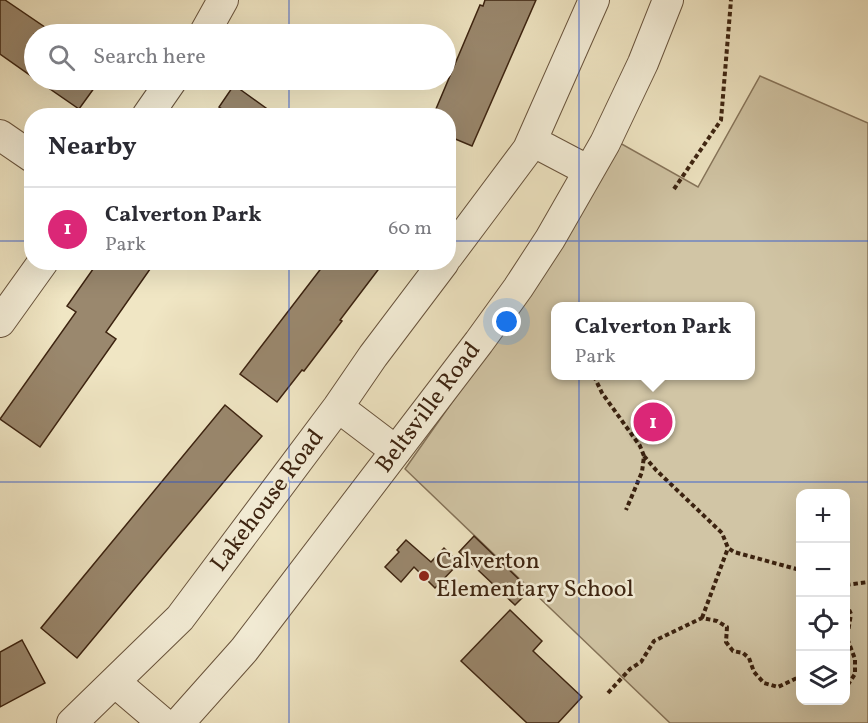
<!DOCTYPE html>
<meta charset="utf-8">
<style>
:root{--surface:#fff;--page:#f2f2f3;--text:#2b2b33;--muted:#7c7c81;--line:#e1e1e2;--accent:#db2777}
body{margin:0;font-family:Vollkorn,serif;background:var(--page);color:var(--text)}
.controls{position:absolute;right:18px;bottom:18px;display:grid;overflow:hidden;border-radius:12px;box-shadow:0 6px 24px #0002}
.controls button{width:54px;height:54px;display:grid;place-items:center;padding:0;border:0;border-bottom:2px solid var(--line);background:var(--surface);color:var(--text);font:30px sans-serif}
.you{position:absolute;left:507px;top:322px;width:21px;height:21px;margin:-15px;border:4px solid #fff;border-radius:50%;background:#1a73e8;box-shadow:0 0 0 9px #1a73e833}
.badge{display:grid;place-items:center;width:39px;height:39px;border-radius:50%;background:var(--accent);color:#fff;font-size:20px;font-weight:700}
.pin{position:absolute;translate:-50% -50%;border:3px solid #fff;box-shadow:0 2px 6px #0006}
.popup{position:absolute;left:551px;top:302px;width:204px;height:78px;box-sizing:border-box;display:grid;place-content:center;border-radius:12px;background:var(--surface);filter:drop-shadow(0 2px 4px #0005);font-size:20px;white-space:nowrap;color:var(--muted)}
.popup b{font-size:22px;color:var(--text)}
.popup::after{content:'';position:absolute;left:50%;top:100%;margin-left:-12px;border:12px solid transparent;border-top-color:var(--surface)}
.list{margin:0;padding:0;list-style:none}
h2{display:flex;justify-content:space-between;align-items:center;height:78px;margin:0;padding:0 24px;font-size:26px}
h2 small{font-size:20px;font-weight:400;color:var(--muted)}
.list li{display:grid;grid-template-columns:39px 1fr auto;gap:18px;align-items:center;box-sizing:border-box;height:84px;padding:0 24px;border-top:2px solid var(--line)}
.list b{display:block;font-size:22px;white-space:nowrap}
.list p{margin:0;font-size:20px;white-space:nowrap;color:var(--muted)}
.list em{font-size:20px;font-style:normal;color:var(--muted)}
.icon{flex:none;width:33px;height:33px;fill:none;stroke:currentColor;stroke-width:2;stroke-linecap:round;stroke-linejoin:round}
.map{position:relative;flex:none;width:868px;height:723px;overflow:hidden}
.search{position:absolute;background:var(--surface);box-shadow:0 6px 24px #0002;left:24px;top:24px;width:432px;height:66px;display:flex;align-items:center;gap:15px;box-sizing:border-box;padding:0 21px;border-radius:33px;color:var(--muted);font-size:22px}
.panel{position:absolute;background:var(--surface);box-shadow:0 6px 24px #0002;left:24px;top:108px;width:432px;height:162px;border-radius:24px}
.map>svg:first-child{display:block}
.green{fill:#d1c5a5;stroke:#86745a;stroke-width:1.5;fill-rule:evenodd}
.building{fill:#9a886e;stroke:#3c2310;stroke-width:1.5}
.lines{fill:none;stroke-linecap:round;stroke-linejoin:round}
.minor-casing{stroke:#69543d;stroke-width:32}
.path{stroke:#3c2310;stroke-width:4;stroke-dasharray:4.5 3;stroke-linecap:butt}
.minor{stroke:#f5efd9;stroke-width:30}
.grid{fill:none;stroke:#1d4ed8;stroke-width:1.5;stroke-opacity:0.55}
.poi-dot{fill:#8f2418;stroke:#f5efd9;stroke-width:2}
.labels{text-anchor:middle;dominant-baseline:central;stroke-width:5;stroke-linejoin:round;paint-order:stroke}
.street-label{font-size:24px;fill:#3c2310;stroke:#f5efd9}
.poi-label{font-size:24px;fill:#3c2310;stroke:#f5efd9;text-anchor:start}
</style>
<div class="map">
<svg width="868" height="723" viewBox="0 0 868 723">
<rect width="100%" height="100%" fill="#f0e6c4"/>
<filter id="stains"><feTurbulence type="fractalNoise" baseFrequency=".00333" numOctaves="4"/><feColorMatrix values="0 0 0 0 .2 0 0 0 0 .09 0 0 0 0 .02 0 0 0 .5 -.17"/></filter>
<radialGradient id="worn" r=".72"><stop offset=".6" stop-color="#630" stop-opacity="0"/><stop offset="1" stop-color="#630" stop-opacity=".3"/></radialGradient>
<path class="green" d="M 760,76 L 868,123 L 868,723 L 670,723 L 405,469 L 531,290 L 620,143 L 698,187 ZM 556,306 L 750,306 L 750,376 L 556,376 ZM 800,494 L 846,494 L 846,700 L 800,700 Z"/>
<path class="building" d="M 0,0 L 5,0 L 55,34 L 34,34 L 34,78 L 0,54 Z
M 485,0 L 536,0 L 472,146 L 448,136 L 448,116 L 433,116 L 480,5 L 483,6 Z
M 37,80 L 100,80 L 79,109 Z
M 234,85 L 277,116 L 218,116 L 222,109 L 219,107 Z
M 98,262 L 155,262 L 106,332 L 116,339 L 40,447 L 0,419 L 76,312 L 67,306 Z
M 326,262 L 384,262 L 340,320 L 342,321 L 304,371 L 302,370 L 277,402 L 240,374 Z
M 225,405 L 262,436 L 77,658 L 41,628 Z
M 474,536 L 530,590 L 515,605 L 459,552 Z
M 406,540 L 431,562 L 444,548 L 459,563 L 435,588 L 414,567 L 401,582 L 385,567 L 399,552 L 397,550 Z
M 510,610 L 542,641 L 533,651 L 582,697 L 558,723 L 527,723 L 461,661 Z
M 22,640 L 45,683 L 0,707 L 0,652 Z"/>
<g class="lines">
<g class="minor-casing">
<path id="minor" d="M 204,34 L 223,0
M 147,116 L 172,80
M 0,135 L 32,157
M 532,141 L 589,171
M 448,256 L 528,149 L 594,0
M 0,322 L 43,262
M 338,407 L 396,451
M 115,682 L 163,723
M 72,723 L 180,618 L 338,407 L 373,356 L 444,262
M 179,723 L 244,650 L 479,342 L 518,288 L 550,239 L 605,143 L 643,63 L 668,0"/>
</g>
<path class="path" d="M 674,189 L 721,120 L 731,0
M 594,376 L 602,393 L 640,446 L 644,456 L 642,472 L 626,510
M 644,456 L 656,470 L 722,533 L 728,548 L 734,552 L 800,570
M 846,585 L 868,582
M 846,603 L 851,614 L 847,638 L 855,659 L 855,674 L 847,686 L 846,686
M 702,618 L 728,548
M 608,693 L 630,669 L 641,662 L 654,641 L 702,618 L 717,621 L 727,627 L 726,642 L 733,651 L 743,653 L 749,658 L 754,672 L 764,683 L 778,687 L 799,677 L 800,678"/>
<use href="#minor" class="minor"/>
</g>
<path class="grid" d="M 289,0 L 289,34M 579,0 L 579,723M 289,80 L 289,116M 0,241 L 32,241M 448,241 L 868,241M 289,262 L 289,723M 0,482 L 868,482"/>
<circle class="poi-dot" cx="424" cy="576" r="6"/>
<g class="labels">
<g class="street-label">
<text transform="translate(429 408) rotate(-53)">Beltsville Road</text>
<text transform="translate(268 501) rotate(-53)">Lakehouse Road</text>
</g>
<g class="poi-label">
<text x="436" y="562">Calverton<tspan x="436" dy="28">Elementary School</tspan></text>
</g>
</g>
<rect width="100%" height="100%" filter="url(#stains)"/>
<rect width="100%" height="100%" fill="url(#worn)"/>
</svg>
<div class="controls">
<button>+</button>
<button>−</button>
<button><svg class="icon" aria-label="locate" viewBox="0 0 24 24"><circle cx="12" cy="12" r="6"/><path d="M12 2v4M12 18v4M2 12h4M18 12h4"/></svg></button>
<button><svg class="icon" aria-label="layers" viewBox="0 0 24 24"><path d="M12 4l9 5-9 5-9-5zM3 14l9 5 9-5"/></svg></button>
</div>
<div class="you"></div>
<div class="pin badge" style="left:653px;top:422px">1</div>
<div class="popup"><b>Calverton Park</b>Park</div>
<div class="search"><svg class="icon" aria-label="search" viewBox="0 0 24 24"><circle cx="10" cy="10" r="6"/><path d="M15 15l6 6"/></svg>Search here</div>
<section class="panel">
<h2>Nearby<small></small></h2>
<ul class="list">
<li><span class="badge">1</span><div><b>Calverton Park</b><p>Park</p></div><em>60 m</em></li>
</ul>
</section>
</div>
